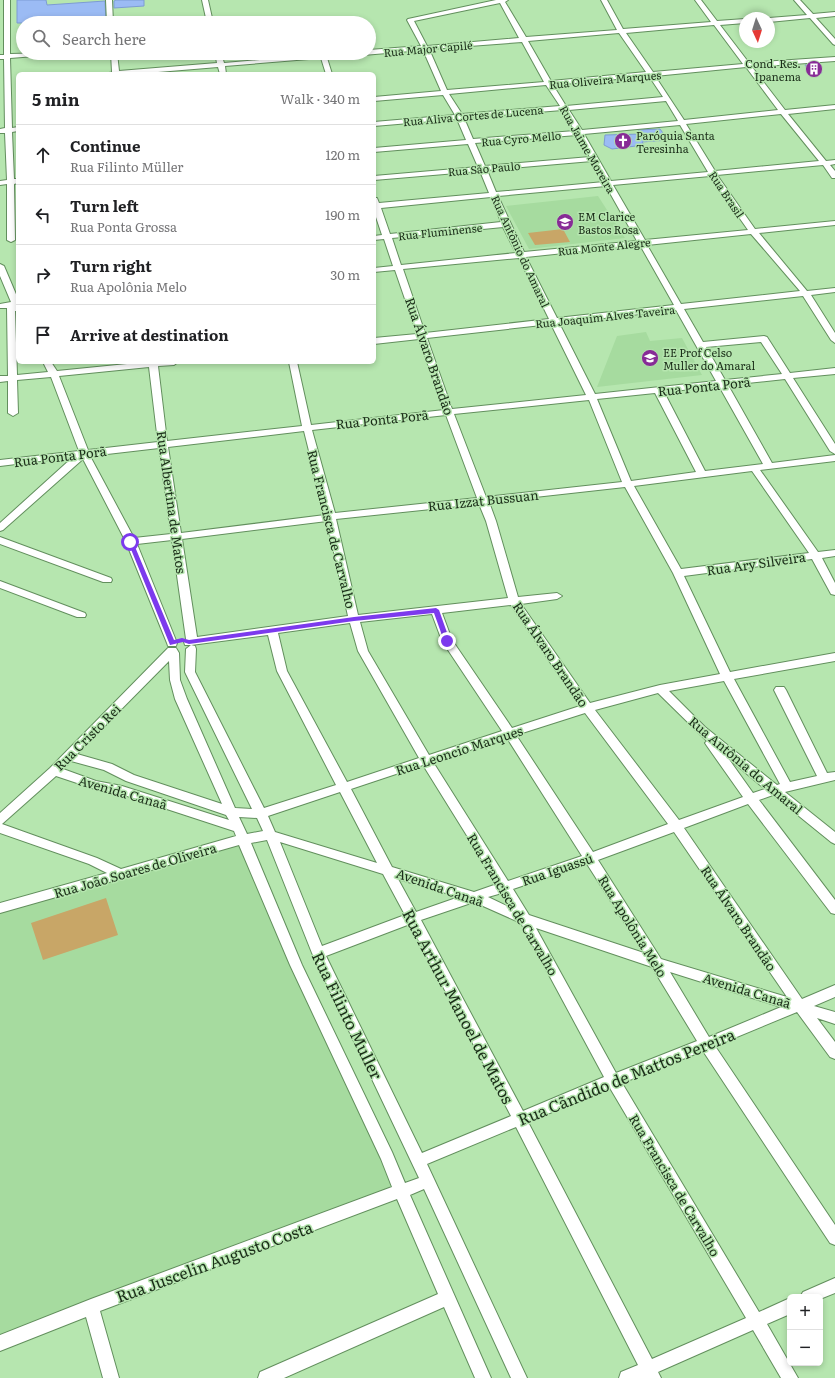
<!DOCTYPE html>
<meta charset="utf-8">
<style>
:root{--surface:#fff;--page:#f2f2f2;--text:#202124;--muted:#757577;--line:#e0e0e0}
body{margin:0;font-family:Literata,serif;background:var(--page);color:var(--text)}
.controls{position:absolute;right:12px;bottom:12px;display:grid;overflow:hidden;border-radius:6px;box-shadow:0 2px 6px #0003}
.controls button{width:36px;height:36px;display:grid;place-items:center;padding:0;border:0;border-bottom:1px solid var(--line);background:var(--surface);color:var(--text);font:20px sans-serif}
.compass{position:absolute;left:739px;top:12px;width:36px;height:36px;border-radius:50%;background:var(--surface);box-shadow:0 2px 6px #0003;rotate:176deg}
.stop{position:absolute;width:12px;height:12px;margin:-9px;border:3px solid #7c3aed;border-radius:50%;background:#fff}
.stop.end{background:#7c3aed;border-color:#fff;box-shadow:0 1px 4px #0008}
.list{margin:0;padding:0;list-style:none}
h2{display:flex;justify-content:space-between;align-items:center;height:52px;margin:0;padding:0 16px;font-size:17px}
h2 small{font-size:13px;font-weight:400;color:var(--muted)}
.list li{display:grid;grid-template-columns:26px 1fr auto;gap:12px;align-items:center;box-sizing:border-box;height:60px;padding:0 16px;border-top:1px solid var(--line)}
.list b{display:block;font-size:15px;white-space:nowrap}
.list p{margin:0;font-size:13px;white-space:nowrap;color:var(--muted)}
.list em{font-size:13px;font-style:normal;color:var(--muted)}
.icon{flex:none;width:22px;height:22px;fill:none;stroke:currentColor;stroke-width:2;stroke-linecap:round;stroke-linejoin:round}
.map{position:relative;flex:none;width:835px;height:1378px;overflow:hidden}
.search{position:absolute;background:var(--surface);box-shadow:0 2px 6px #0003;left:16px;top:16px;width:360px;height:44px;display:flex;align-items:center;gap:10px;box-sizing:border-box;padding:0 14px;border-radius:22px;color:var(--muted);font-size:15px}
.panel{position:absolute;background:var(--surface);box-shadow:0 2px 6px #0003;left:16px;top:72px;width:360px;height:292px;border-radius:6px}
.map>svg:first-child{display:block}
.built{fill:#a6db9f}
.green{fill:#c8a667}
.building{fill:#9bbbf4;stroke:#7d9cd3}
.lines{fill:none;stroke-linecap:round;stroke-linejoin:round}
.minor-casing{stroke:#628f5d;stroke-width:2}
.minor{fill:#fff;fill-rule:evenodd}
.route{fill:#7c3aed}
.labels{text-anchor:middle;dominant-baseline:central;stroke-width:3;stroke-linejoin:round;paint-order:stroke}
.far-street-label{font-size:11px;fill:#1b2e19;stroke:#b6e6af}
.far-poi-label{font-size:11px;fill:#1b2e19;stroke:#b6e6af;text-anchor:start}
.street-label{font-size:13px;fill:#1b2e19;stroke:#b6e6af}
.near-street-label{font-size:16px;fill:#1b2e19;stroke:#b6e6af}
</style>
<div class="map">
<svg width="835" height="1378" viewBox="0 0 835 1378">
<rect width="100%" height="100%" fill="#b6e6af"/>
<path class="built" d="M 598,196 L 625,238 L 529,249 L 506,206 Z
M 646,332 L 650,341 L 682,338 L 702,375 L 597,387 L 617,336 Z
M 243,839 L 404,1197 L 0,1344 L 0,909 Z"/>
<path class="green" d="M 563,229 L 570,242 L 535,245 L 528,233 Z
M 106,898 L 118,935 L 43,960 L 31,923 Z"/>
<path class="building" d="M 17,0 L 46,0 L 47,5 L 105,1 L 106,23 L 17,23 Z
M 116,0 L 144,0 L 144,6 L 114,8 L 114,1 Z
M 816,64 L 822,73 L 811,74 L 805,65 Z
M 660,129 L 668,140 L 642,142 L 644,145 L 612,149 L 604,145 L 605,135 L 641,134 L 638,130 Z"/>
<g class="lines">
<g class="minor-casing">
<path id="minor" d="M 4,0 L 10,0 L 10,54 L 51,53 L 48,55 L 10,58 L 12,128 L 18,127 L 18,131 L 12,132 L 14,179 L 18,179 L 18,183 L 14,184 L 15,240 L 11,242 L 7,240 L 7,184 L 0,185 L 0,181 L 7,180 L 5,133 L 0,133 L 0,129 L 5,128 L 4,59 L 0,59 L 0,55 L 4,55 Z
M 106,0 L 112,0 L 113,23 L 107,23 Z
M 202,0 L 208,0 L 212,18 L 223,18 L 223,20 L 213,22 L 213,23 L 167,23 L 170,21 L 206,18 Z
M 496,0 L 508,0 L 505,2 L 526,37 L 617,30 L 601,0 L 607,0 L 623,29 L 711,22 L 695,0 L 701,0 L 717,21 L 745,19 L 745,23 L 720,25 L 749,63 L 835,57 L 835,61 L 752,67 L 785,110 L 835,105 L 835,109 L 788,114 L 826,161 L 835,160 L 835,164 L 830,165 L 835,171 L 835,178 L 832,178 L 823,165 L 717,175 L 755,229 L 835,221 L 835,225 L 759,233 L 807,291 L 835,288 L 835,292 L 811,295 L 835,333 L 835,343 L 831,340 L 803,296 L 684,309 L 703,342 L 764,336 L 767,337 L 790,373 L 835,368 L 835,374 L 793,378 L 835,444 L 835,454 L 830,451 L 785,379 L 728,385 L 772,463 L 835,455 L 835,461 L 760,470 L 818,552 L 835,550 L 835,556 L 822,558 L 835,583 L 835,595 L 831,594 L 812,559 L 684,576 L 730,672 L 835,653 L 835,661 L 734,679 L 790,782 L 817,776 L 774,690 L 776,687 L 784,687 L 786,690 L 827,773 L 835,772 L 835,780 L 785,792 L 835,832 L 835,844 L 831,842 L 773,795 L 759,800 L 835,900 L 835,914 L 831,913 L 748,804 L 684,828 L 802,999 L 835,985 L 835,997 L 814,1006 L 835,1012 L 835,1024 L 817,1018 L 835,1042 L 835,1059 L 830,1057 L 797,1012 L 715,1046 L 835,1225 L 835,1245 L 830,1243 L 703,1051 L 622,1083 L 759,1312 L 790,1298 L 790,1314 L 767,1324 L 798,1378 L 781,1378 L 753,1330 L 658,1372 L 661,1378 L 619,1378 L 621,1372 L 638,1365 L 516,1127 L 427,1164 L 527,1378 L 511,1378 L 424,1189 L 410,1195 L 491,1378 L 475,1378 L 444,1307 L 284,1378 L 258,1378 L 260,1372 L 438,1294 L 397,1199 L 100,1311 L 119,1378 L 103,1378 L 86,1317 L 0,1351 L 0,1335 L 91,1299 L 392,1187 L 381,1159 L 290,965 L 239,845 L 0,913 L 0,903 L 107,873 L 89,864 L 0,833 L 0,813 L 50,768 L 168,648 L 176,648 L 179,653 L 180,680 L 187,699 L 235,808 L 252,809 L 185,672 L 186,649 L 191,645 L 185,645 L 184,642 L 186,639 L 172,540 L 137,544 L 177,643 L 176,646 L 168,646 L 167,643 L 126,542 L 83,459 L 3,530 L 0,531 L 0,523 L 73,457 L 0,466 L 0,460 L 79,451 L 51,377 L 17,380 L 18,413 L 13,416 L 8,413 L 8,381 L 0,382 L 0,376 L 8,376 L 7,308 L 0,308 L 0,304 L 11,302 L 0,276 L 0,264 L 4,266 L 18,299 L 18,311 L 15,311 L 17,375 L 48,372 L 43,362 L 51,362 L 57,371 L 147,362 L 178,362 L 174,365 L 158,366 L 167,441 L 302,426 L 289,362 L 297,362 L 311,425 L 444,410 L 419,339 L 374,344 L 374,338 L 417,334 L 395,270 L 374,272 L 374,268 L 393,266 L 384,239 L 374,240 L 374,236 L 382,235 L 374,211 L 374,198 L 377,198 L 379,203 L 489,193 L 480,171 L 374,180 L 374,176 L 478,167 L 468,144 L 374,152 L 374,148 L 466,140 L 457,119 L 374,126 L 374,122 L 455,115 L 443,95 L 374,101 L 374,97 L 441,91 L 423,50 L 327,58 L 332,74 L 326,74 L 321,58 L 225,66 L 226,74 L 220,74 L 218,67 L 134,74 L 107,74 L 112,72 L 111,53 L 117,53 L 119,71 L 217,63 L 215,53 L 221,53 L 224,63 L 319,55 L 319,53 L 369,53 L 369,50 L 421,46 L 407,20 L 408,19 ZM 500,3 L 519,38 L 427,46 L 414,21 ZM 714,25 L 743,64 L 653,72 L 626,33 ZM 619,33 L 646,72 L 551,81 L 528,41 ZM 522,42 L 544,82 L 447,90 L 429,49 ZM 746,67 L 778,110 L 684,120 L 655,76 ZM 649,76 L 663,97 L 566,106 L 553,85 ZM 546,85 L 560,106 L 462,114 L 449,94 ZM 666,101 L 678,121 L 582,130 L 569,110 ZM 562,110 L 575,131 L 473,139 L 464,118 ZM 781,114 L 819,161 L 715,171 L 686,124 ZM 680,125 L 708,172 L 611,181 L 584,134 ZM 577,135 L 590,157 L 485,166 L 475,143 ZM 592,161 L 604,182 L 496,192 L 487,170 ZM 710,176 L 748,230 L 645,240 L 613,185 ZM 606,186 L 637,241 L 524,252 L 498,196 ZM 491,197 L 501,222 L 390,234 L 381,208 ZM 503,227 L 516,253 L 401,265 L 392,238 ZM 751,234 L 800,291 L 681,304 L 647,245 ZM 640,245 L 674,305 L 557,318 L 526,257 ZM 519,258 L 549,319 L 425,333 L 403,269 ZM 676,310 L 716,381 L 595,394 L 559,323 ZM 551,324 L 586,395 L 452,409 L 427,338 ZM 761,342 L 782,374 L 725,380 L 706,347 ZM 149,367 L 158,442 L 88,450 L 59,376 ZM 719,386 L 763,464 L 705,471 L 664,392 ZM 655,393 L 696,472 L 631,481 L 597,399 ZM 589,400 L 622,482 L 486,497 L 454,414 ZM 446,415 L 477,498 L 335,513 L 312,430 ZM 304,431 L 325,515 L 181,533 L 168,447 ZM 159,448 L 171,534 L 134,538 L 90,456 ZM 752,471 L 809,553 L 681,569 L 634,486 ZM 625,487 L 673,573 L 720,674 L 660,685 L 590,703 L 521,604 L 557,599 L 562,596 L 557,593 L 518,597 L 496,521 L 489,502 ZM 479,504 L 486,521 L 508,598 L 358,615 L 336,519 ZM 327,521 L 348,616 L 197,637 L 182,539 ZM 511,605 L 580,706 L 512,728 L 452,640 L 442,613 ZM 432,614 L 442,641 L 502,731 L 429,755 L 368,651 L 360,622 ZM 350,623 L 358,651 L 419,758 L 347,782 L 287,671 L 278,633 ZM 268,635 L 277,671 L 336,785 L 264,808 L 195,672 L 196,649 L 195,646 L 191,645 ZM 169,661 L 170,680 L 175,699 L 222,804 L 134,775 L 112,764 L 77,754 ZM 724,681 L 780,784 L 777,785 L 705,727 L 669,691 ZM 658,693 L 707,741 L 705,743 L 707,746 L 743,797 L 679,820 L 595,710 ZM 585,713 L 668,824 L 593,852 L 516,735 ZM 507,738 L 582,856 L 508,881 L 433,762 ZM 728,758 L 765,789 L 753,793 ZM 71,761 L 104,770 L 126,781 L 226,815 L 229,820 L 122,786 L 96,781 L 63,769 ZM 423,765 L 497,884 L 474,892 L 392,867 L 351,789 ZM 56,776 L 95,789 L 121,794 L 234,831 L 236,836 L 121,869 L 97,858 L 2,824 ZM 340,792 L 377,863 L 275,832 L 268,816 ZM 239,817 L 257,818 L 263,831 L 247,834 ZM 674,832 L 787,997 L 661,959 L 598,860 ZM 267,840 L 312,953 L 419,1178 L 405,1183 L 392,1152 L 302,965 L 251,843 ZM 280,842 L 383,874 L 405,915 L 322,946 ZM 587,864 L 644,953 L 529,915 L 513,889 ZM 398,879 L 459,897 L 416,912 ZM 502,893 L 511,908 L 488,897 ZM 474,902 L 521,923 L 604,1077 L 523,1111 L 421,920 ZM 410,924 L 511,1116 L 422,1153 L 326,956 ZM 536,928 L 652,967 L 697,1041 L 616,1073 ZM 670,972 L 781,1007 L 709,1037 ZM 610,1088 L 746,1318 L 652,1359 L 528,1122 Z
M 794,0 L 800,0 L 813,14 L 835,12 L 835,16 L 816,18 L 835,39 L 835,45 L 833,44 L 810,18 L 769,22 L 769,18 L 807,15 Z
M 0,537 L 111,578 L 112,580 L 111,582 L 103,582 L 0,544 Z
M 0,581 L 85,613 L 86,615 L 85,617 L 77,617 L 0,588 Z
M 835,1278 L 835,1293 L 820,1299 L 820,1297 L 800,1297 L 803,1292 Z"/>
</g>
<use href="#minor" class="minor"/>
</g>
<path class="route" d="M 130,540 L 133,542 L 174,640 L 182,638 L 189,640 L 354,617 L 436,608 L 439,610 L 450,641 L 447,644 L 444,641 L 434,613 L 354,621 L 189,644 L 183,642 L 170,645 L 128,542 Z"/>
<defs>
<g id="building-disc" transform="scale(0.9)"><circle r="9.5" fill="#872b96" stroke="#b6e6af"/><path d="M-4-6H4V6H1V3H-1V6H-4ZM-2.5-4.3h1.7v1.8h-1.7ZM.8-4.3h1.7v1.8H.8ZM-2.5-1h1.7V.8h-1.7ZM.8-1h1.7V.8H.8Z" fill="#fff"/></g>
<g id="church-disc" transform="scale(0.9)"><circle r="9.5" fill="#872b96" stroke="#b6e6af"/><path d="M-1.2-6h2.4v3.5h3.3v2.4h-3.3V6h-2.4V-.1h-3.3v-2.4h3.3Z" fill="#fff"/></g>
<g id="school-disc" transform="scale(0.9)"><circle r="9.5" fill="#872b96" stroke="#b6e6af"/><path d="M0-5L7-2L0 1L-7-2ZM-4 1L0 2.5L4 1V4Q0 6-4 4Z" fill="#fff"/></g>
</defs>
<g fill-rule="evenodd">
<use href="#building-disc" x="814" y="69"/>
<use href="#church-disc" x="623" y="141"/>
<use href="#school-disc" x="565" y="222"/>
<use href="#school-disc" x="650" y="358"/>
</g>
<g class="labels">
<g class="far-street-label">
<text transform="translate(428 48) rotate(-5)">Rua Major Capilé</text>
<text transform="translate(605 79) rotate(-5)">Rua Oliveira Marques</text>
<text transform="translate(473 115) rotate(-5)">Rua Aliva Cortes de Lucena</text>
<text transform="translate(521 138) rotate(-5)">Rua Cyro Mello</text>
<text transform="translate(588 149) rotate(60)">Rua Jaime Moreira</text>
<text transform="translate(484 168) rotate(-5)">Rua São Paulo</text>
<text transform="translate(727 194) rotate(56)">Rua Brasil</text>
<text transform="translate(440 231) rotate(-6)">Rua Fluminense</text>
<text transform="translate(604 246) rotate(-6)">Rua Monte Alegre</text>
<text transform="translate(521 251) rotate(65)">Rua Antônio do Amaral</text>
<text transform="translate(605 316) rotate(-6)">Rua Joaquim Alves Taveira</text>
</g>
<g class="far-poi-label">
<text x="801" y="63" text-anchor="end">Cond. Res.<tspan x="801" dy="13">Ipanema</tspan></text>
<text x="636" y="135">Paróquia Santa<tspan x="636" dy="13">Teresinha</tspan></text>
<text x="578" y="216">EM Clarice<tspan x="578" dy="13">Bastos Rosa</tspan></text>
<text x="663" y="352">EE Prof Celso<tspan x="663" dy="13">Muller do Amaral</tspan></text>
</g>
<g class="street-label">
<text transform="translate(430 356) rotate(71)">Rua Álvaro Brandão</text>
<text transform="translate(704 386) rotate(-6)">Rua Ponta Porã</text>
<text transform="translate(382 419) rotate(-6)">Rua Ponta Porã</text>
<text transform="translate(60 456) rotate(-7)">Rua Ponta Porã</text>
<text transform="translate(483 500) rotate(-6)">Rua Izzat Bussuan</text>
<text transform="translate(172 502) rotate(82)">Rua Albertina de Matos</text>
<text transform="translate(332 529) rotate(76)">Rua Francisca de Carvalho</text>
<text transform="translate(756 563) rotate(-8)">Rua Ary Silveira</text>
<text transform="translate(551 654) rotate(56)">Rua Álvaro Brandão</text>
<text transform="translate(87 737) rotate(-45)">Rua Cristo Rei</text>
<text transform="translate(459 750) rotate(-18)">Rua Leoncio Marques</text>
<text transform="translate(746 765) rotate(40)">Rua Antônia do Amaral</text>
<text transform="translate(123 792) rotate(16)">Avenida Canaã</text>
<text transform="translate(557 869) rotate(-19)">Rua Iguassú</text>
<text transform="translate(135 870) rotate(-16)">Rua João Soares de Oliveira</text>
<text transform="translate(440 887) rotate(19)">Avenida Canaã</text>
<text transform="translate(513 904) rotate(59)">Rua Francisca de Carvalho</text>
<text transform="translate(739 918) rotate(56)">Rua Álvaro Brandão</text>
<text transform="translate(633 926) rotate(58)">Rua Apolônia Melo</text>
<text transform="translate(747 990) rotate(17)">Avenida Canaã</text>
<text transform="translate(675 1185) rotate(59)">Rua Francisca de Carvalho</text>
</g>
<g class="near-street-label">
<text transform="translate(459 1006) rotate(62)">Rua Arthur Manoel de Matos</text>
<text transform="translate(348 1015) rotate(64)">Rua Filinto Muller</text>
<text transform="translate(626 1076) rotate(-22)">Rua Cãndido de Mattos Pereira</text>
<text transform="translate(214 1261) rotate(-20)">Rua Juscelin Augusto Costa</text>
</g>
</g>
</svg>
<div class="controls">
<button>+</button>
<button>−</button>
</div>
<svg class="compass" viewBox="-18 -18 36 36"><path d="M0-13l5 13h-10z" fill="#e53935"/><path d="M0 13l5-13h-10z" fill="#757577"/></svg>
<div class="stop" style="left:130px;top:542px"></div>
<div class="stop end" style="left:447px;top:641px"></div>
<div class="search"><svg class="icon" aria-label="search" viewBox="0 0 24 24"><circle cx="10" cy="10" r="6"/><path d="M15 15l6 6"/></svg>Search here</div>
<section class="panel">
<h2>5 min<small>Walk · 340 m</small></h2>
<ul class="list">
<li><svg class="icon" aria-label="ahead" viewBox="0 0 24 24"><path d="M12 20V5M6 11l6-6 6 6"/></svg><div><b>Continue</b><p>Rua Filinto Müller</p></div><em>120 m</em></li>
<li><svg class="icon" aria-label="left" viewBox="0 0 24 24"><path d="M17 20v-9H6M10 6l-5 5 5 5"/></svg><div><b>Turn left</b><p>Rua Ponta Grossa</p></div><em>190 m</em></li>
<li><svg class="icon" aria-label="right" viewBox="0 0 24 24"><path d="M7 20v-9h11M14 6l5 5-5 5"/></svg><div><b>Turn right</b><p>Rua Apolônia Melo</p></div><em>30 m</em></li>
<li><svg class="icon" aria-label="arrive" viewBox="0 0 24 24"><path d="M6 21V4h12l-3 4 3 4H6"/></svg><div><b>Arrive at destination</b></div></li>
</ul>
</section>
</div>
